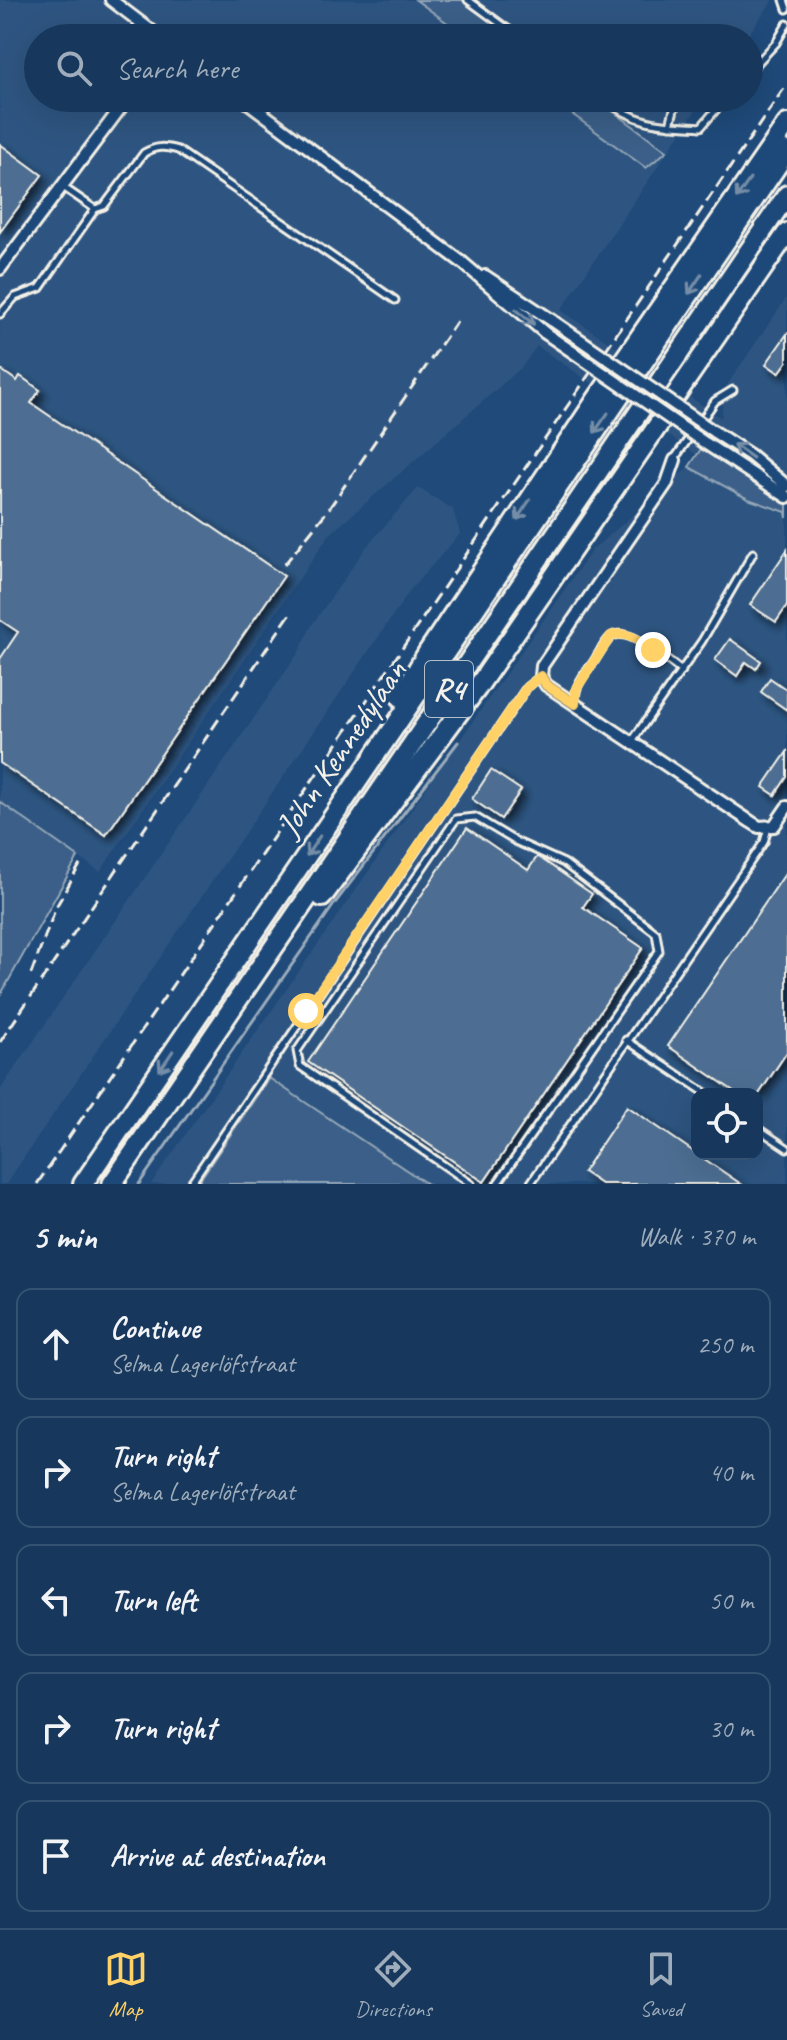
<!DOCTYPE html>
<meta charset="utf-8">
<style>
:root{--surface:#17385c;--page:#244365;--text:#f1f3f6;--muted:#9eacbb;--line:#365272;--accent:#ffd166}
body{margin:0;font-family:Caveat,sans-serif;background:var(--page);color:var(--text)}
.controls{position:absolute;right:24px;bottom:24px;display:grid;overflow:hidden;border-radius:16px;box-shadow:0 8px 32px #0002}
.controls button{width:72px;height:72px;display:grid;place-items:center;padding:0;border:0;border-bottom:2px solid var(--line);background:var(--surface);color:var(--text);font:40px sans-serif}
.stop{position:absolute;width:24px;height:24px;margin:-18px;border:6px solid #ffd166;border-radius:50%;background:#fff}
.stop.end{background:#ffd166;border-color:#fff;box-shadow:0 2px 8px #0008}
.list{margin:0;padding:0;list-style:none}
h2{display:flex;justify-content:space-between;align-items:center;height:104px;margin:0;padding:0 32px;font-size:34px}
h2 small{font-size:26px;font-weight:400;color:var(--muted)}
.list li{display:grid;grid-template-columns:52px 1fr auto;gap:24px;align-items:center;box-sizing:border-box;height:112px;margin:0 16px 16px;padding:0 16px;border:2px solid var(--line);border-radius:16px}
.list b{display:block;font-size:30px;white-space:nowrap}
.list p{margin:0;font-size:26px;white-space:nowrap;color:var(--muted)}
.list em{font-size:26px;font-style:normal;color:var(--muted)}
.icon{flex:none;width:44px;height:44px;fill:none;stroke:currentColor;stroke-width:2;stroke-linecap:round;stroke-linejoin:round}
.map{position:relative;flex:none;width:787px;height:1184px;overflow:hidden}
.search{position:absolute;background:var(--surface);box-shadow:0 8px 32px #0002;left:24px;right:24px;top:24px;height:88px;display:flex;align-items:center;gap:20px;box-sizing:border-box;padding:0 28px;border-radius:44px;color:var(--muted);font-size:30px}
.sheet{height:744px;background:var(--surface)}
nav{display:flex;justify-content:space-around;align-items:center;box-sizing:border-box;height:112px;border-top:2px solid var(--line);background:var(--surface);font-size:22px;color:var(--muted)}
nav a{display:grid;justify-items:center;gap:4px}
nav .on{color:var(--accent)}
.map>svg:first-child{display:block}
.built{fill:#2d5581;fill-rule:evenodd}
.green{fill:#3a5f88;stroke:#97a8b8;stroke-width:2}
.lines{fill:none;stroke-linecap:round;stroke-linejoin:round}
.stream{stroke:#9cacbb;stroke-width:3}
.building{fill:#4d6e92;stroke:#f4f1e8;stroke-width:2;filter:url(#shadow)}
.service-casing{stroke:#f4f1e8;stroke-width:11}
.minor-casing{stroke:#f4f1e8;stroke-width:16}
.trunk-casing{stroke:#f4f1e8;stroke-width:24}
.service{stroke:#1f4a7a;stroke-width:5}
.minor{stroke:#1f4a7a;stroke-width:10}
.trunk{stroke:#1f4a7a;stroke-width:18}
.rail{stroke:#f4f1e8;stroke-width:3;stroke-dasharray:12 6;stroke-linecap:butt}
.minor-bridge-casing{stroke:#f4f1e8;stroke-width:16;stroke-linecap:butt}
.minor-bridge{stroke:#1f4a7a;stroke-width:10}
.oneway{stroke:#748da6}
.route{stroke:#ffd166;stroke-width:10}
.labels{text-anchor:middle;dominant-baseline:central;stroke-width:7;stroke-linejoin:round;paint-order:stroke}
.shield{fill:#1f4a7a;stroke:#b4bfc7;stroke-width:2}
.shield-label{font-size:32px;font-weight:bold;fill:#f4f1e8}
.street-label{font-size:34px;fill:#f4f1e8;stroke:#1f4a7a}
</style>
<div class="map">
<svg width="787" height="1184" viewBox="0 0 787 1184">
<defs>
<filter id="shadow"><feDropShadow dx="5" dy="5" stdDeviation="4" flood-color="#0009"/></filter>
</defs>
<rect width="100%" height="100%" fill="#1f4a7a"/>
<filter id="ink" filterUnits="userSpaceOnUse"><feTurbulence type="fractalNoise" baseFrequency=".0125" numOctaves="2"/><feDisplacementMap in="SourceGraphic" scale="16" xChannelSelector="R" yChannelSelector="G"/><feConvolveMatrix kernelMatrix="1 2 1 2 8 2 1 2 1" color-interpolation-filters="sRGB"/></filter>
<g filter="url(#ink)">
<path class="built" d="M 0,0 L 773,0 L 746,38 L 38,38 L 38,98 L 704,98 L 561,310 L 721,418 L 725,388 L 787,297 L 787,1184 L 151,1184 L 592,550 L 689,467 L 697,455 L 537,346 L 521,368 L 329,535 L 100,872 L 0,802 ZM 697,1094 L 757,1094 L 757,1154 L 697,1154 Z
M 418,488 L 453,509 L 460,534 L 411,589 L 6,1184 L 0,1184 L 0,1090 L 299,652 L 312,625 L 367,546 Z"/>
<path class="green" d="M 416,0 L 462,0 L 513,38 L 468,38 Z
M 550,98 L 595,98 L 667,151 L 646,168 Z
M 701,449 L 787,504 L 787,518 L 786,512 L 748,499 L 689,467 Z
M 0,802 L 78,857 L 0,996 Z
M 269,1078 L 427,1184 L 197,1184 Z"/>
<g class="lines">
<path class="stream" d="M 139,1184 L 335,903 L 458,742"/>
</g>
<path class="building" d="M 0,144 L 42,175 L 0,232 Z
M 787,334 L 787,362 L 779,373 L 766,364 Z
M 0,369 L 17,381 L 20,376 L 40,390 L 31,403 L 284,576 L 106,835 L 0,763 L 0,659 L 18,632 L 0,620 Z
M 787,550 L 787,606 L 776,622 L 750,605 Z
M 730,639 L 761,661 L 756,669 L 746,662 L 737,676 L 715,660 Z
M 770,678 L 787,690 L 787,710 L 761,692 Z
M 787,752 L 787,777 L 775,795 L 763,787 Z
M 491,770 L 521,790 L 501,819 L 472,799 Z
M 467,828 L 528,870 L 537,857 L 540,858 L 592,894 L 583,907 L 643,948 L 484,1182 L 308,1062 Z
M 787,871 L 787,1052 L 759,1094 L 738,1094 L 668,1046 Z
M 627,1106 L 697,1154 L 741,1184 L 601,1184 L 583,1172 Z"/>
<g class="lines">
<g class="service-casing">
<path id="service" d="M 468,0 L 520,38
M 784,0 L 787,9
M 749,72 L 776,43 L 787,24
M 602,98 C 639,125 656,124 701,127 L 726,98
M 670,125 L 677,98
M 63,187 L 95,209 L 104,206 L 144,153 C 156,146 164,146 178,150 L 395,300
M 0,314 L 15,297 L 40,288 L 95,209
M 675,458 L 715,401 L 733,390
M 575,702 C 574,687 584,674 593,663 C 598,655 604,643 611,637 C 627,624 668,661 682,671
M 632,741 L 702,641 L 753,553
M 626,1040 L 707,1094
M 757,1128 L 787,1148
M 190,1184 L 527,687 L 540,677
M 471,1184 L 300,1066 L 297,1051 L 456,819 L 475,817 L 515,841 L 564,863 L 656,933 L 659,951 L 497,1184
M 530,1184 L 764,842 L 768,828"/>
</g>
<g class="minor-casing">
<path id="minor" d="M 111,0 L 161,38
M 242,98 L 463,263 L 545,333
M 0,269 L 128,98
M 485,276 L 553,321
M 713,431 L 750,455 L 787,486
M 705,443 L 787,497
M 675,460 L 667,483 L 542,666 L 541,676 L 546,685 L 751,822 L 759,827 L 774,826 L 787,807"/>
</g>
<g class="trunk-casing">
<path id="trunk" d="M 401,697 L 428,652 L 597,399 L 787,124
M 322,897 L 477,688 L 665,415 L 671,402 L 787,233
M 83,1184 L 787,151
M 112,1184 L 787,195"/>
</g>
<use href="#service" class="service"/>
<use href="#minor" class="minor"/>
<use href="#trunk" class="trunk"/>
<path class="rail" d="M 284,565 L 328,510 L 457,321
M 31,974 L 56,907 L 81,863
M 0,1042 L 290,614
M 37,1184 L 787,84"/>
<g class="minor-bridge-casing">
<path id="minor-bridge" d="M 553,321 L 713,431
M 545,333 L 705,443"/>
</g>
<use href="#minor-bridge" class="minor-bridge"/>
</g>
<defs><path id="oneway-shaft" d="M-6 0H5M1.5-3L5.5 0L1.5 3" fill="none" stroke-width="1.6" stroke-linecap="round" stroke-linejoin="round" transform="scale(2)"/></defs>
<g class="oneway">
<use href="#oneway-shaft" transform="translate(743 189) rotate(125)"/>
<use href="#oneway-shaft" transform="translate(695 284) rotate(124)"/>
<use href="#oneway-shaft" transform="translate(525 317) rotate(40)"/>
<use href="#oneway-shaft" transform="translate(601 423) rotate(125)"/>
<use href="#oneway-shaft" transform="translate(743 451) rotate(-145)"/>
<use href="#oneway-shaft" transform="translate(523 510) rotate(124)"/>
<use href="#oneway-shaft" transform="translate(313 846) rotate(124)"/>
<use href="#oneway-shaft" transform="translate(166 1061) rotate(124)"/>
</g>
</g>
<g class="lines" filter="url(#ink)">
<path class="route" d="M 306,1011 L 527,687 L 541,676 L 546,685 L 575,704 L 576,689 L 611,636 C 627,630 640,641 653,650"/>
</g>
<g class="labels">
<rect class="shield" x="425" y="661" width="48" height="56" rx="6"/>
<g class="shield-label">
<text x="449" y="689">R4</text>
</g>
<g class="street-label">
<text transform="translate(341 748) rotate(-56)">John Kennedylaan</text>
</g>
</g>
</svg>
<div class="controls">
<button><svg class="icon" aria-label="locate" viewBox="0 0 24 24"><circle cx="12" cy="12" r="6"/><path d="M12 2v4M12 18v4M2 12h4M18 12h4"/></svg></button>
</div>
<div class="stop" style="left:306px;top:1011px"></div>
<div class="stop end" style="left:653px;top:650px"></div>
<div class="search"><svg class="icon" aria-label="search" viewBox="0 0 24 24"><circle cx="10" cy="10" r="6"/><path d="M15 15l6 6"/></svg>Search here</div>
</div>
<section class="sheet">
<h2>5 min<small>Walk · 370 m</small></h2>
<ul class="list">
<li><svg class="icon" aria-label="ahead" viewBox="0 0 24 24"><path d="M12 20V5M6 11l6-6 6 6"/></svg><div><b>Continue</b><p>Selma Lagerlöfstraat</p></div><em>250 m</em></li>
<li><svg class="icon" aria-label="right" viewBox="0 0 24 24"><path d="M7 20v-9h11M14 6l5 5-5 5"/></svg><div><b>Turn right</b><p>Selma Lagerlöfstraat</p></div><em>40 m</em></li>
<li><svg class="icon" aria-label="left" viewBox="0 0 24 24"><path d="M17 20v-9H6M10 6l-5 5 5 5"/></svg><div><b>Turn left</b></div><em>50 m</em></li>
<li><svg class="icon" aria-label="right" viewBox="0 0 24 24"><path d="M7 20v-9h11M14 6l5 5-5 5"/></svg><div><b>Turn right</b></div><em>30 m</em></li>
<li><svg class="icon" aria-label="arrive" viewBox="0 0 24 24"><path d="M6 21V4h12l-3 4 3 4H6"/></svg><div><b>Arrive at destination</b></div></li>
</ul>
</section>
<nav>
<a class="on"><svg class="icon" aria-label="map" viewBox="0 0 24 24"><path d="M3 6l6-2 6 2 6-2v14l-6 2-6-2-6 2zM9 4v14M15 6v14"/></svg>Map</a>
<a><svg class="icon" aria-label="directions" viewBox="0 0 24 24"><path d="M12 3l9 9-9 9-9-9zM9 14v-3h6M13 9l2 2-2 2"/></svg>Directions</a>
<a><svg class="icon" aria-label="saved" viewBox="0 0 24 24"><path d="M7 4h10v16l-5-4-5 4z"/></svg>Saved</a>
</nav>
